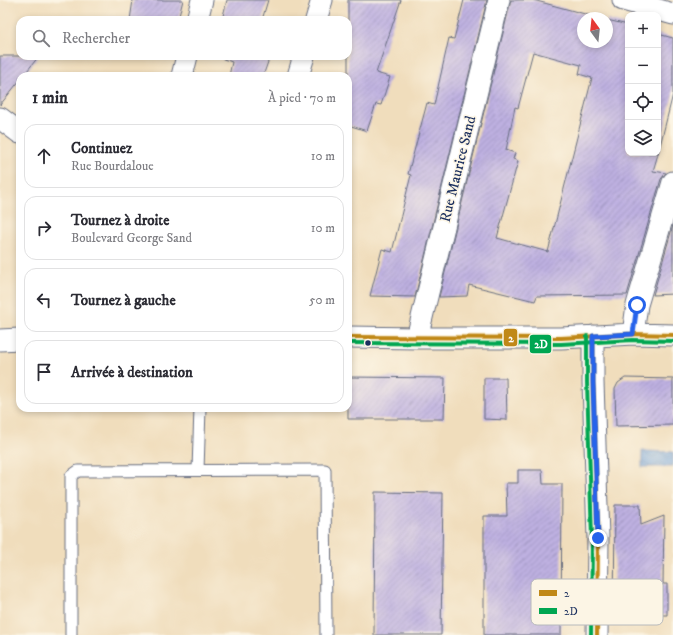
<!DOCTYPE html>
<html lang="fr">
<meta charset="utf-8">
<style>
:root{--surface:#fff;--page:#f7f7f7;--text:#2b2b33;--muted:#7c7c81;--line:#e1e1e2}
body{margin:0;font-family:"IM FELL DW Pica",serif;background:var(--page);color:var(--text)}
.controls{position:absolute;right:12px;top:12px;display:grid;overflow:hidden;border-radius:8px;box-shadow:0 2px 6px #0003}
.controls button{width:36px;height:36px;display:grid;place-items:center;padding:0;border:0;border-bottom:1px solid var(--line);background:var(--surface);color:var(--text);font:20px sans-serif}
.compass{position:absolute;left:577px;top:12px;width:36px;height:36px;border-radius:50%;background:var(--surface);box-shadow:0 2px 6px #0003;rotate:345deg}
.stop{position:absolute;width:12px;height:12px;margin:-9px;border:3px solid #2563eb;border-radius:50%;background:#fff}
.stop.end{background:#2563eb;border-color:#fff;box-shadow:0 1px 4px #0008}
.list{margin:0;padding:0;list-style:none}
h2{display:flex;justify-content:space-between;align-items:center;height:52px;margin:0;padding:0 16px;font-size:17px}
h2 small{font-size:13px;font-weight:400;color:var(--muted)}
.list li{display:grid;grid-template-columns:26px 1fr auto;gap:12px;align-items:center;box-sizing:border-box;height:64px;margin:0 8px 8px;padding:0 8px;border:1px solid var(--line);border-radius:12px}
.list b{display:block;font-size:15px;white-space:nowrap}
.list p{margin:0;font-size:13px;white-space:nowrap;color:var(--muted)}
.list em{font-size:13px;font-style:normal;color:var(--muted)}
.icon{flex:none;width:22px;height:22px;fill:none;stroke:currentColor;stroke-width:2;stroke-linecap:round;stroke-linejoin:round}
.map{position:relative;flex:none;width:673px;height:635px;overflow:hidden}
.search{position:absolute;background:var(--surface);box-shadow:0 2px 6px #0003;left:16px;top:16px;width:336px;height:44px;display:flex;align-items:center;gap:10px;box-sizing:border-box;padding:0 14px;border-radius:12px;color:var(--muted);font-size:15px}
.panel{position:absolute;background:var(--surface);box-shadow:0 2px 6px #0003;left:16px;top:72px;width:336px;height:340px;border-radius:12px}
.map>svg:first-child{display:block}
.water{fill:url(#water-waves);stroke:#44669a}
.building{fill:url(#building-hatch);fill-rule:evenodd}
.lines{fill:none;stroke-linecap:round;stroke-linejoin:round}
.service-casing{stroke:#666c7f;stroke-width:13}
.minor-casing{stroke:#666c7f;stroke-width:23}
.service{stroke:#fff;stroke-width:11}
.minor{stroke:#fff;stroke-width:21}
.bus-1-casing{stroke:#fcf5e5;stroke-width:7}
.bus-2-casing{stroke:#fcf5e5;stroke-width:7}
.bus-1{stroke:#c08818;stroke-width:4}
.bus-2{stroke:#00a651;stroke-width:4}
.route{stroke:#2563eb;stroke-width:5}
.bus-dot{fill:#1b2f5e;stroke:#fcf5e5;stroke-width:1.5}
.labels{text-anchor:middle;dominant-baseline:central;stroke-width:3;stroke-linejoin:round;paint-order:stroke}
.street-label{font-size:15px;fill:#1b2f5e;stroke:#fcf5e5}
.key{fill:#fcf5e5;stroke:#b8babc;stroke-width:1}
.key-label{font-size:11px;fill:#1b2f5e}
.line-badge{stroke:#fcf5e5;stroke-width:1.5}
.badge-label{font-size:11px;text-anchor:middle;font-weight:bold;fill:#fff}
</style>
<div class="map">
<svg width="673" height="635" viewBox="0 0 673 635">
<defs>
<pattern id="water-waves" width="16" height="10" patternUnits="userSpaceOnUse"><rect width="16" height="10" fill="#6d9ed7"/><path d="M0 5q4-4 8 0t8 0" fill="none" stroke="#5981b2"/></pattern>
<pattern id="building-hatch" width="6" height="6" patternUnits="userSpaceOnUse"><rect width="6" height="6" fill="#beb0e1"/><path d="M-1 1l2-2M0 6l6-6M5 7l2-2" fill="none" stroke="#9a90ba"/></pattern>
</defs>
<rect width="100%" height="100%" fill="#fcf5e5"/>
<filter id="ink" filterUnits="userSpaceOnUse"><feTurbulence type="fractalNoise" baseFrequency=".025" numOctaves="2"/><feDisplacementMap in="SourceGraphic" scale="8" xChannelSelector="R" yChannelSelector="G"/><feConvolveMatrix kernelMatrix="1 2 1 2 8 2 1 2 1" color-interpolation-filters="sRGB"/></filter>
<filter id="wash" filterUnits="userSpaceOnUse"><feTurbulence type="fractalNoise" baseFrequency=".012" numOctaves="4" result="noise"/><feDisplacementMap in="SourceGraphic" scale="16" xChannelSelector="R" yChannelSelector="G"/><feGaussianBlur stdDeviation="0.9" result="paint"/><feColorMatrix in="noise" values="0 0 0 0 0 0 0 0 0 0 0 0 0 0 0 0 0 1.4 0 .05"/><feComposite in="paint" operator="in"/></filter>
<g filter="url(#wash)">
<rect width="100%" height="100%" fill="#f0ddbc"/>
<path class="water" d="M 642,451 L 673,452 L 673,467 L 642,467 Z"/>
<g id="blocks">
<path class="building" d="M 133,0 L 183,0 L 178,20 L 130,20 Z
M 227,0 L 268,0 L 262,20 L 222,20 Z
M 348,0 L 401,0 L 376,73 L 390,77 L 381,105 L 376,104 L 367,131 L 348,125 Z
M 464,0 L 487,0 L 415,297 L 370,296 L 382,249 L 392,252 L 411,175 L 408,174 L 427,103 L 434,105 L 449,38 L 454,39 Z
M 511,0 L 533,0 L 600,18 L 583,18 L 583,42 L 607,42 L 607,20 L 628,25 L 628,153 L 658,153 L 658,34 L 673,38 L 673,94 L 658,154 L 653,171 L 666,173 L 661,179 L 627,295 L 537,296 L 535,301 L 469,285 L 467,296 L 439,297 ZM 533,52 L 581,65 L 579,74 L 592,78 L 548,252 L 497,238 L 518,161 L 513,159 L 515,153 L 506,150 L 515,107 L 518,108 Z
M 0,56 L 39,56 L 23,76 L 20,76 L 20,80 L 0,105 Z
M 215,56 L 259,56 L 269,59 L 263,76 L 229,76 L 232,62 Z
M 673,225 L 673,294 L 653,295 Z
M 348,377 L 445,378 L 444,419 L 348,419 Z
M 484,378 L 506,378 L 507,420 L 484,419 Z
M 625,378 L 673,379 L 673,425 L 616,426 L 615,389 L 618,383 Z
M 518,470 L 542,470 L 543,484 L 562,484 L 561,635 L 484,635 L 484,516 L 507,516 L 506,483 L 518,483 Z
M 375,492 L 443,493 L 441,635 L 374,635 Z
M 615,505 L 640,505 L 641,525 L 664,516 L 663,584 L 667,584 L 667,615 L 614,615 Z"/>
</g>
</g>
<g filter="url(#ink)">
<use href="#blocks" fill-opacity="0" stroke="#666c7f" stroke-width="1"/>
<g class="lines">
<g class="service-casing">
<path id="service" d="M 198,470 L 200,408
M 71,635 L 71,476 L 78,471 L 325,470 L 326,635"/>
</g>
<g class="minor-casing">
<path id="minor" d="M 623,0 L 673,14
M 197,20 L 202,0
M 316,20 L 322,0
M 182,76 L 187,56
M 298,76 L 304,56
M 0,118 L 20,133
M 633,334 L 637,305 L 673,182
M 593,336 L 593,382 L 598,538 L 597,635
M 348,337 L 417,338 L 561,338 L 633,334 L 673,335
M 417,338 L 499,0
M 0,340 L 20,339"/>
</g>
<use href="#service" class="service"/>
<use href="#minor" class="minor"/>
<g class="bus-1-casing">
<path id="bus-1" d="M 593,336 L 593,382 L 598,538 L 597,635
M 348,337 L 561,338 L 633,334 L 673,335"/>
</g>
<g class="bus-2-casing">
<path id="bus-2" d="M 587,336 L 587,382 L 592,538 L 591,635
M 348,343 L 561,344 L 633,340 L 673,341"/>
</g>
<use href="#bus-1" class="bus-1"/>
<use href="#bus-2" class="bus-2"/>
</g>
</g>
<g class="lines" filter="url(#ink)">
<path class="route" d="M 598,538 L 593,382 L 593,336 L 633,334 L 637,305"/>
</g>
<circle class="bus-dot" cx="368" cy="343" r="3.5"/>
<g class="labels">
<g class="street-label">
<text transform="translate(458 169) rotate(-76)">Rue Maurice Sand</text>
</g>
</g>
<rect x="531" y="579" width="132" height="46" rx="6" class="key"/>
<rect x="539" y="590" width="18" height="6" fill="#c08818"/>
<rect x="539" y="608" width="18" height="6" fill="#00a651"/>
<g class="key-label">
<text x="564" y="597">2</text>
<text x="564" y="615">2D</text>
</g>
<g class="line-badge">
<rect x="503" y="328" width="15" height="19" rx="4" fill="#c08818"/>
<rect x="529" y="334" width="23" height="20" rx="4" fill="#00a651"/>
</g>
<g class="badge-label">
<text x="511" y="342">2</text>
<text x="541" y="348">2D</text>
</g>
</svg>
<div class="controls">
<button>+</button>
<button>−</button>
<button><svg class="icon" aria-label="locate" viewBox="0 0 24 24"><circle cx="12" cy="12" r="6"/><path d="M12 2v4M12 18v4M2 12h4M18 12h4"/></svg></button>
<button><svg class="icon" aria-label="layers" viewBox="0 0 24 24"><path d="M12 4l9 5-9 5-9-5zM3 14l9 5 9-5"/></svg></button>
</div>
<svg class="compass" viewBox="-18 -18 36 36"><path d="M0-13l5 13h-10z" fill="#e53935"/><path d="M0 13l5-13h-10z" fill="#7c7c81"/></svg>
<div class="stop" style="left:637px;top:305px"></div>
<div class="stop end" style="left:598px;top:538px"></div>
<div class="search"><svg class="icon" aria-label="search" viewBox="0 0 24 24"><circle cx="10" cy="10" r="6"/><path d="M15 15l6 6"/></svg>Rechercher</div>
<section class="panel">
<h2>1 min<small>À pied · 70 m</small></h2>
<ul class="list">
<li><svg class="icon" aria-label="ahead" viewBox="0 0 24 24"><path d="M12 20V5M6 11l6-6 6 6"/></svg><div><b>Continuez</b><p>Rue Bourdaloue</p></div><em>10 m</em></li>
<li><svg class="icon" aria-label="right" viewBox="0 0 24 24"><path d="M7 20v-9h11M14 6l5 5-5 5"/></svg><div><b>Tournez à droite</b><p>Boulevard George Sand</p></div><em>10 m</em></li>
<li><svg class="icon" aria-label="left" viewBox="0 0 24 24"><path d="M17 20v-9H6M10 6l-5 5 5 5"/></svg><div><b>Tournez à gauche</b></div><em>50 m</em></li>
<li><svg class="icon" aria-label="arrive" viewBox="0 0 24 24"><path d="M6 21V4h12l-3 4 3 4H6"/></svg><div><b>Arrivée à destination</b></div></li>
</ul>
</section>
</div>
